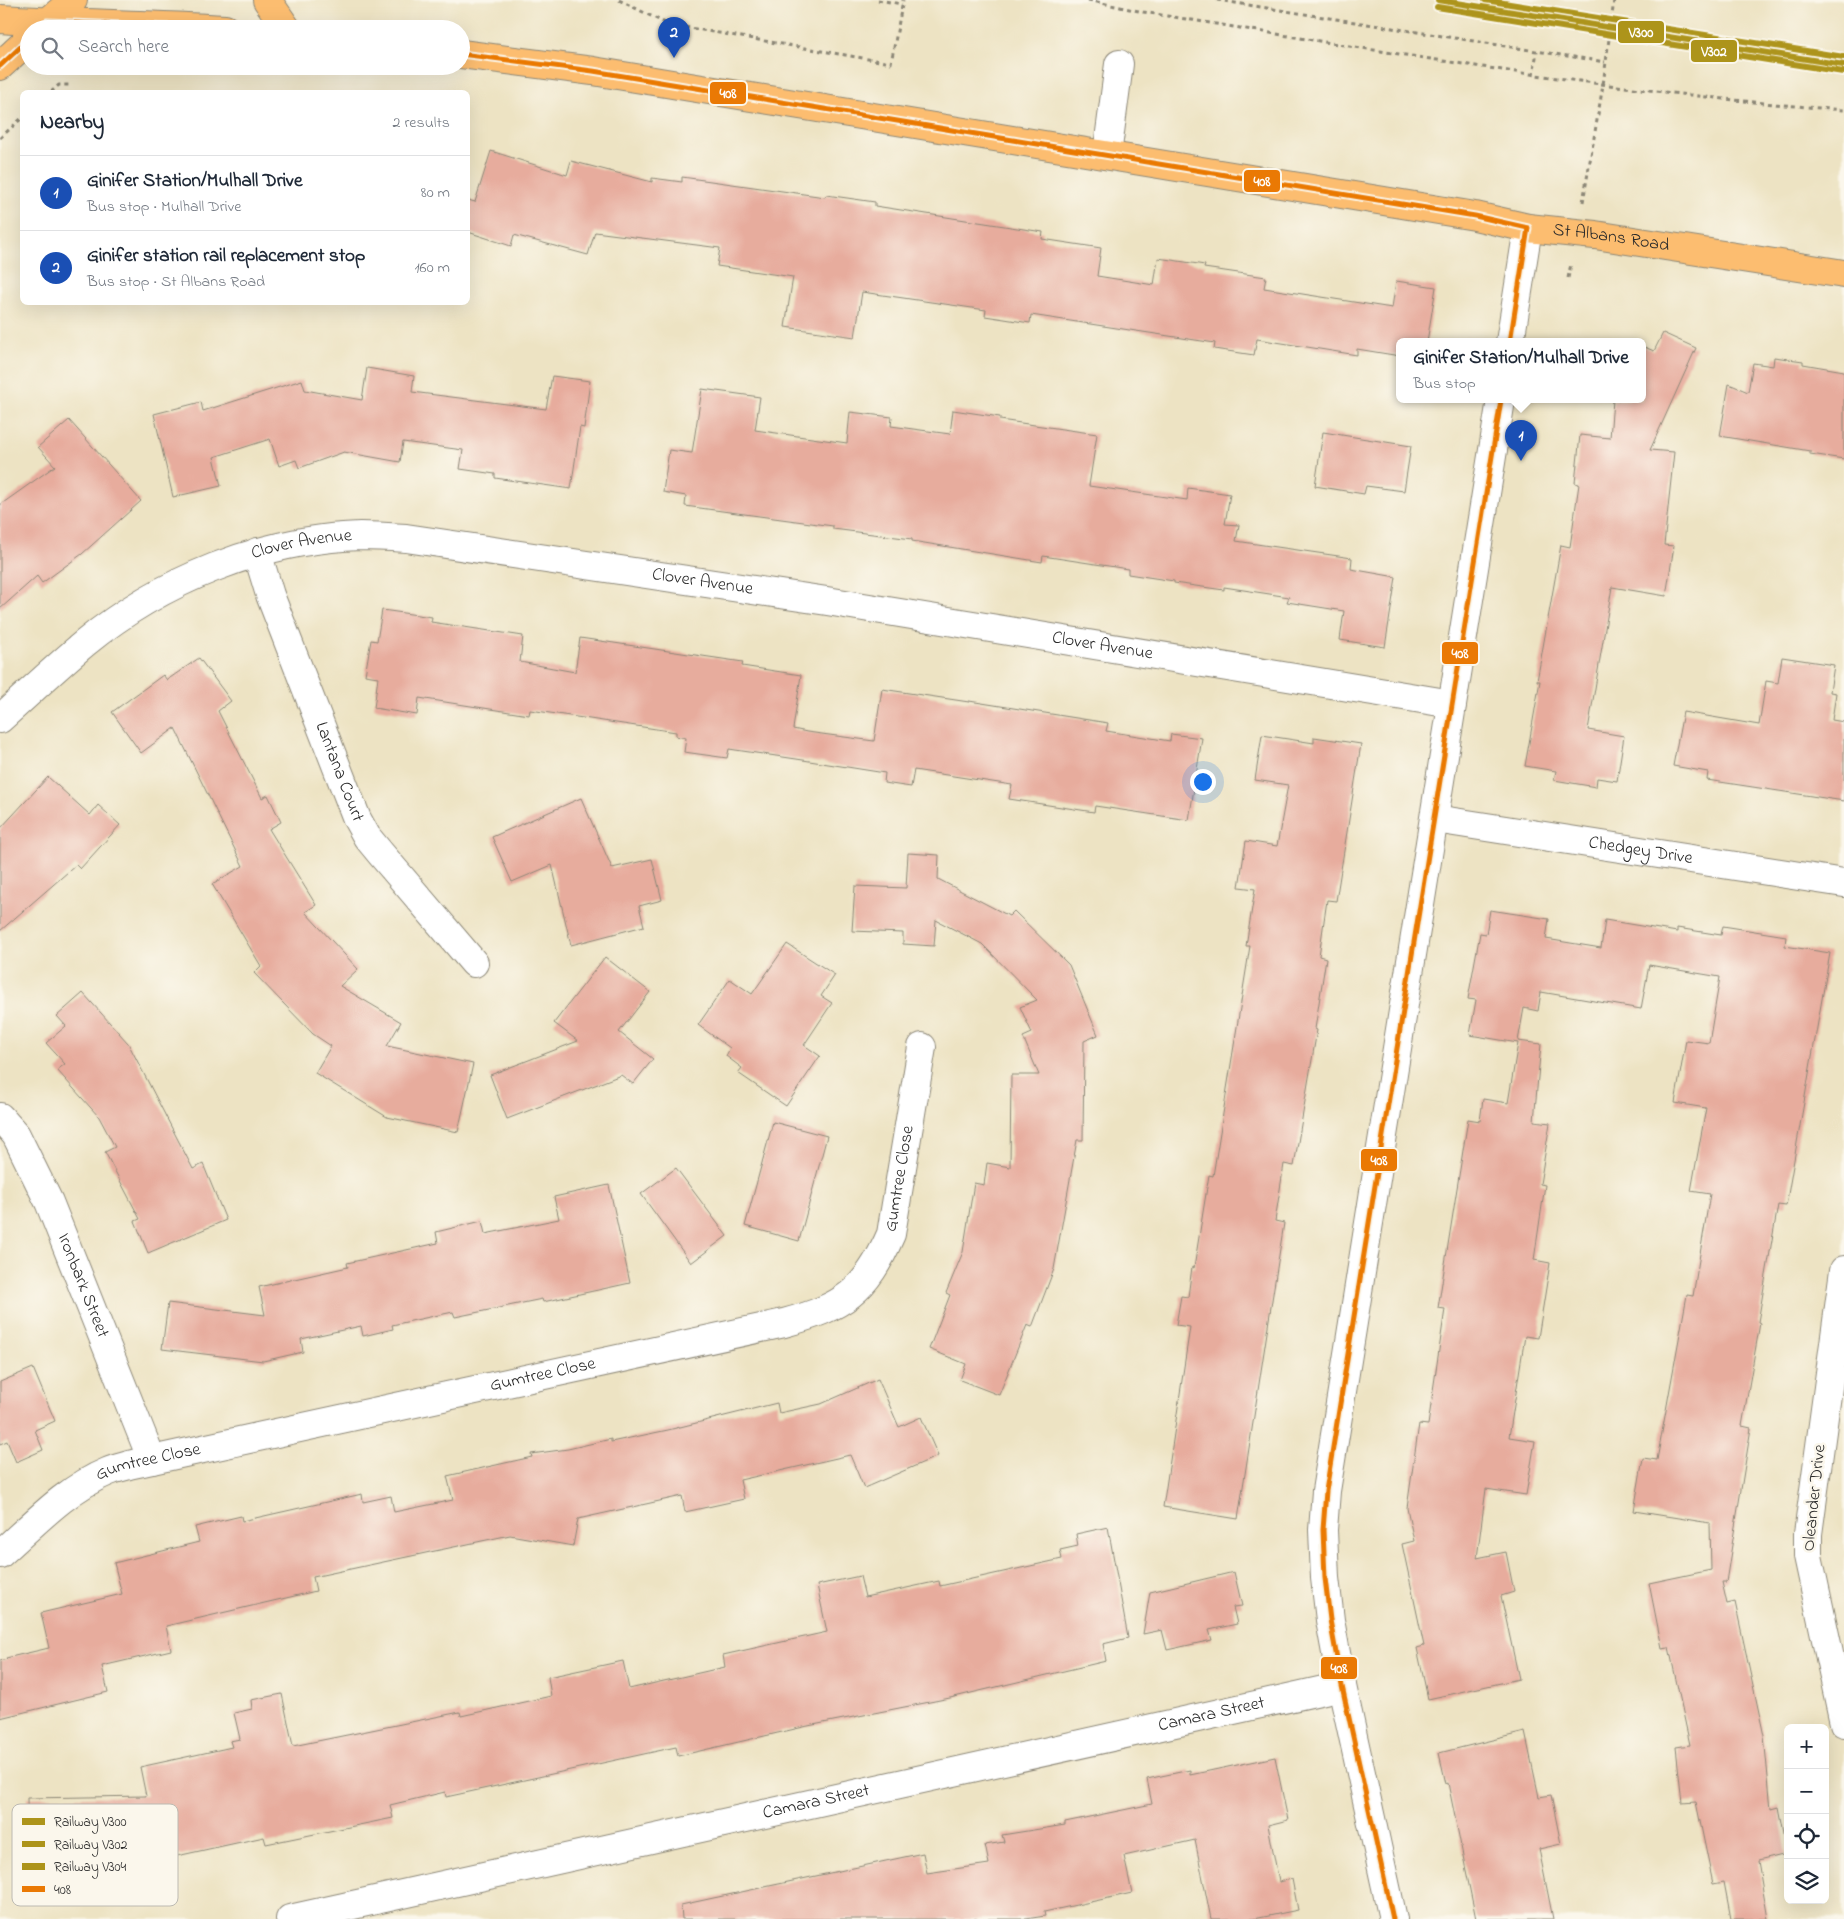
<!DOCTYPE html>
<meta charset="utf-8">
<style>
:root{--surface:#fff;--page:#f2f2f3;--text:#1f2937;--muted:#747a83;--line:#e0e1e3;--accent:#2563eb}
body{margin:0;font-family:"Indie Flower",sans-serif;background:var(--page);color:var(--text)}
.controls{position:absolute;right:15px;bottom:15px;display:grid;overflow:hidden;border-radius:8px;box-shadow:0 5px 20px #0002}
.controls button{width:45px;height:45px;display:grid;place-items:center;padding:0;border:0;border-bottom:1px solid var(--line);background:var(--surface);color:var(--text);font:25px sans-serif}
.you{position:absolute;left:1202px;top:781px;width:18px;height:18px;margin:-12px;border:4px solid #fff;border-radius:50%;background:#1a73e8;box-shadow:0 0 0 8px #1a73e833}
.badge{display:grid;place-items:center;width:32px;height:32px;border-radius:50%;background:var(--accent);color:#fff;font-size:16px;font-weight:700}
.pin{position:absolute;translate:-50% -41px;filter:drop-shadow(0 1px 2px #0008)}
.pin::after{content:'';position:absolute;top:26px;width:18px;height:15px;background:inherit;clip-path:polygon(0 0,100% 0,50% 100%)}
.popup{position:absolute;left:1396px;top:338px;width:250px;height:65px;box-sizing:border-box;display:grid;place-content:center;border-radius:8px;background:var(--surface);filter:drop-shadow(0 1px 4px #0005);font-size:16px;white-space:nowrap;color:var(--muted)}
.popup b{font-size:19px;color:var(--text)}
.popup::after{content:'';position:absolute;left:50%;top:100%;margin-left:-10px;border:10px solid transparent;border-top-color:var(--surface)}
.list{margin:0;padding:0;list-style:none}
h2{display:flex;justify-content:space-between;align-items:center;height:65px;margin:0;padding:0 20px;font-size:21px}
h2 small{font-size:16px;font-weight:400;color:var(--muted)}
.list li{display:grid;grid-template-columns:32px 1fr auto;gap:15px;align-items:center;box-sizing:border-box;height:75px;padding:0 20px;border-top:1px solid var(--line)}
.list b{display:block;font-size:19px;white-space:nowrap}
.list p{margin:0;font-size:16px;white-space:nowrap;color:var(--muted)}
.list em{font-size:16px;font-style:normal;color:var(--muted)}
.icon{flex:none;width:28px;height:28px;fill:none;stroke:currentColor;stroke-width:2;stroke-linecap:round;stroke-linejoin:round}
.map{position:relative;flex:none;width:1844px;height:1919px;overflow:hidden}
.search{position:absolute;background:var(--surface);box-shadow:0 5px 20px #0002;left:20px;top:20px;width:450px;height:55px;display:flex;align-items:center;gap:12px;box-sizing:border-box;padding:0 18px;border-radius:28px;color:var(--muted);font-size:19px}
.panel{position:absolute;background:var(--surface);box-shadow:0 5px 20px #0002;left:20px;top:90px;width:450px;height:215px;border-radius:8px}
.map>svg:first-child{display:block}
.building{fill:#e7ac9d}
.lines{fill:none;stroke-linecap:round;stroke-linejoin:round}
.minor-casing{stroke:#8c8777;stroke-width:30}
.major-casing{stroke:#8c8777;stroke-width:30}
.path{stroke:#8c8777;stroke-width:3;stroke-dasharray:4 4;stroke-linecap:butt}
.minor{stroke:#fff;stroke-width:28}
.major{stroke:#fcbd6f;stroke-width:28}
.bus-1-casing{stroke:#fbf7ec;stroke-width:9}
.bus-1{stroke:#ea7904;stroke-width:5}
.rail-1-casing{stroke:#fbf7ec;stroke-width:10}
.rail-2-casing{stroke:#fbf7ec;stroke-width:10}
.rail-3-casing{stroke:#fbf7ec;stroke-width:10}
.rail-1{stroke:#ad941a;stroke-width:6}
.rail-2{stroke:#ad941a;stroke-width:6}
.rail-3{stroke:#ad941a;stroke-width:6}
.labels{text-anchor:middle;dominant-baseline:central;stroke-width:5;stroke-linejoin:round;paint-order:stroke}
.street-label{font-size:18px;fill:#2b2b2b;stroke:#fbf7ec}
.key{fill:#fbf7ec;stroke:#bdbab2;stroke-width:1}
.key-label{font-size:14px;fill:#2b2b2b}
.line-badge{stroke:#fbf7ec;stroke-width:2}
.badge-label{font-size:14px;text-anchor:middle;font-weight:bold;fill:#fff}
</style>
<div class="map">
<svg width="1844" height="1919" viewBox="0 0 1844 1919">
<rect width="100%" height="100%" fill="#fbf7ec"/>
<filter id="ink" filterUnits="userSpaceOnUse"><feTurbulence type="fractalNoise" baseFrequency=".02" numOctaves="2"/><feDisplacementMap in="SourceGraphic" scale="10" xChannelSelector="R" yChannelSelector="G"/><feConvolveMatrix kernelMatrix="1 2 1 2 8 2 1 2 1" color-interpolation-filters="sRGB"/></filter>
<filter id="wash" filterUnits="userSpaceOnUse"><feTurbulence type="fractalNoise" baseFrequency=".0096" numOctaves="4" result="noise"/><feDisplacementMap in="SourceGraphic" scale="20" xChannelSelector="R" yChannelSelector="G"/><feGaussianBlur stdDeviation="1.12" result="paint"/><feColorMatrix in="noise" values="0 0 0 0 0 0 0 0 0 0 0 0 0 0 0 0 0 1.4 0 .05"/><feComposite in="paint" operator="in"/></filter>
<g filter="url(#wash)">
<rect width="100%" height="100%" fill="#ede3c3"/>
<g id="blocks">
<path class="building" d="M 491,151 L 567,175 L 571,161 L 652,182 L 652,178 L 682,182 L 682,177 L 825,197 L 826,195 L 875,202 L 875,206 L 1043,232 L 1042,239 L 1101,248 L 1097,276 L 1154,285 L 1158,258 L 1205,265 L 1204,268 L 1266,277 L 1264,288 L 1392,308 L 1396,281 L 1436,287 L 1427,342 L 1400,342 L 1400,356 L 1357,349 L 1357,355 L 1257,339 L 1254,355 L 1214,349 L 1215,343 L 1031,315 L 1030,323 L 985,316 L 986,310 L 862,292 L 855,337 L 785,327 L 793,277 L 717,266 L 720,248 L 595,232 L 588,255 L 514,235 L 511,246 L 468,232 L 468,200 L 475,202 Z
M 1663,333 L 1696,348 L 1650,450 L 1674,452 L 1664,545 L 1674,546 L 1666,596 L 1612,587 L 1588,730 L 1624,736 L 1617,781 L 1597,778 L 1596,787 L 1554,780 L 1556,771 L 1525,766 L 1540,681 L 1537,681 L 1561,545 L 1570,547 L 1579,484 L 1575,483 L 1580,435 L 1610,438 L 1613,400 L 1642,400 L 1642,346 L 1654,351 Z
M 1774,357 L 1803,361 L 1803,364 L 1844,371 L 1844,459 L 1810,454 L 1810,451 L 1720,436 L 1729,384 L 1748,392 L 1753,363 L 1773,366 Z
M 367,368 L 414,376 L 412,392 L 546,409 L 552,376 L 590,381 L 584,428 L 580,427 L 571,489 L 495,478 L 495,474 L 460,469 L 463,450 L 403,442 L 400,462 L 344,452 L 299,468 L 296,460 L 279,466 L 270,439 L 214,457 L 221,486 L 173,497 L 154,414 L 201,402 L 203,411 L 302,380 L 305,390 L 362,400 Z
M 702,389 L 760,397 L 755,430 L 847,443 L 850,412 L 892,417 L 891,426 L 950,434 L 953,410 L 1000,417 L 1000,420 L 1097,434 L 1089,486 L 1187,500 L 1188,488 L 1230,494 L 1225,524 L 1239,525 L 1236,541 L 1352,558 L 1351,569 L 1396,577 L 1385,647 L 1340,640 L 1344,611 L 1287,602 L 1289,597 L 1224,587 L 1224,590 L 1174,583 L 1174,581 L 1128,574 L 1128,569 L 1043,556 L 1042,562 L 912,541 L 912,539 L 833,529 L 833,526 L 685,506 L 686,496 L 663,492 L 669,450 L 692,453 Z
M 69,420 L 141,501 L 82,554 L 42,583 L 37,576 L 0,609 L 0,505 L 55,466 L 38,447 Z
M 1323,432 L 1411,446 L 1404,491 L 1366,486 L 1364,494 L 1315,486 Z
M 382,610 L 432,617 L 431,622 L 523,636 L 520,662 L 575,672 L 580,638 L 743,662 L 742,666 L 801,675 L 793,729 L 807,732 L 874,741 L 882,689 L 969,702 L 969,701 L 1108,723 L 1106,731 L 1170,741 L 1171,734 L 1202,738 L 1189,820 L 1095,806 L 1094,812 L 1009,799 L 1012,785 L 914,770 L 911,787 L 884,783 L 885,773 L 803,760 L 729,749 L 727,758 L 684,752 L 686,738 L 676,736 L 676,732 L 530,710 L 529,715 L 419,698 L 417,715 L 374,708 L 378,677 L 365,675 L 371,640 L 377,641 Z
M 1782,657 L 1834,665 L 1830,692 L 1836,693 L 1832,720 L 1844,722 L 1844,801 L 1707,780 L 1708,772 L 1673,766 L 1683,712 L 1759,725 L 1766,681 L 1778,683 Z
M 199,658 L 231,701 L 218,711 L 262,798 L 268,795 L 281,822 L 269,829 L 316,905 L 305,912 L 358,969 L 340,986 L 401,1022 L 387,1046 L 473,1064 L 458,1132 L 387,1117 L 315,1073 L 331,1046 L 313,1034 L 254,973 L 261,966 L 212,884 L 243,866 L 175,728 L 141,753 L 112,712 L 163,675 L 167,680 Z
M 1262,735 L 1314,743 L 1314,737 L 1361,744 L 1336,901 L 1327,900 L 1319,956 L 1326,958 L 1315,1029 L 1317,1030 L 1294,1166 L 1284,1164 L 1275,1221 L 1284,1223 L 1238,1519 L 1163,1507 L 1190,1327 L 1176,1325 L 1181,1296 L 1188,1297 L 1192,1267 L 1194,1268 L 1209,1175 L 1213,1176 L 1250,946 L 1246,946 L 1255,889 L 1239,887 L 1246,841 L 1277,846 L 1288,785 L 1255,780 Z
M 48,777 L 90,815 L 98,805 L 120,825 L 80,869 L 76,865 L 0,931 L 0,829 Z
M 581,798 L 612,868 L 652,859 L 662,900 L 639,906 L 644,926 L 571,945 L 552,865 L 512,882 L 492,837 Z
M 908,853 L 939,855 L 938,879 L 1009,916 L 1014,911 L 1069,965 L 1098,1035 L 1084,1041 L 1083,1140 L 1077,1140 L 1054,1269 L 1032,1327 L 1027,1325 L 999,1395 L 960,1380 L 966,1364 L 929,1349 L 950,1295 L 946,1293 L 963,1252 L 974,1183 L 984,1185 L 987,1163 L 1010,1167 L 1011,1075 L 1039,1075 L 1023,1037 L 1032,1033 L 1020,1007 L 1037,1000 L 982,944 L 936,920 L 934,946 L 903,944 L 903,933 L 852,931 L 855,886 L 906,888 Z
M 1490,910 L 1549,919 L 1546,939 L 1601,948 L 1605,920 L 1677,932 L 1677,928 L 1721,935 L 1723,926 L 1786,936 L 1785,946 L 1830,953 L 1786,1206 L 1778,1205 L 1758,1322 L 1760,1323 L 1742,1426 L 1751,1428 L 1726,1582 L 1722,1582 L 1727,1604 L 1735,1602 L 1764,1736 L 1771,1809 L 1778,1807 L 1787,1854 L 1758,1861 L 1768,1919 L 1731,1919 L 1724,1882 L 1713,1884 L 1696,1802 L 1682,1803 L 1676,1747 L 1690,1745 L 1669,1647 L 1662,1648 L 1649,1583 L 1711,1570 L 1710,1523 L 1634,1511 L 1643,1458 L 1657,1460 L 1687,1295 L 1693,1296 L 1710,1194 L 1691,1191 L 1706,1108 L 1675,1103 L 1686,1040 L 1709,1043 L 1720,977 L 1649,965 L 1641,1009 L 1541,992 L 1538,1011 L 1524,1008 L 1518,1041 L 1541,1044 L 1534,1121 L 1550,1123 L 1540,1184 L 1545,1185 L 1534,1260 L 1550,1263 L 1538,1338 L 1525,1336 L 1509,1437 L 1535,1441 L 1526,1495 L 1486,1489 L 1477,1558 L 1506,1552 L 1514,1592 L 1501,1596 L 1519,1679 L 1428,1699 L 1417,1648 L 1424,1646 L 1402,1544 L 1414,1541 L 1407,1508 L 1419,1424 L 1428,1425 L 1445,1309 L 1438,1308 L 1468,1119 L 1480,1121 L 1483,1099 L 1508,1103 L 1518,1043 L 1470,1035 L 1476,1000 L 1468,999 L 1480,933 L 1486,934 Z
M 787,944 L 835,975 L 821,996 L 832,1003 L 804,1045 L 820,1056 L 786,1106 L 738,1073 L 742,1068 L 726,1056 L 730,1048 L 698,1025 L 730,979 L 752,994 Z
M 605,957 L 650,992 L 619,1032 L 653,1059 L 633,1084 L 621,1075 L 507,1119 L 490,1075 L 578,1041 L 554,1023 Z
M 83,993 L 128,1043 L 193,1169 L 203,1164 L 226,1220 L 148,1253 L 135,1221 L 140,1219 L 105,1152 L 115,1147 L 99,1117 L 57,1070 L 65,1064 L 46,1043 L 66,1026 L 57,1016 Z
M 773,1122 L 827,1136 L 799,1241 L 745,1226 Z
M 676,1168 L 727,1236 L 691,1263 L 641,1194 Z
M 609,1185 L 630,1283 L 543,1302 L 542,1299 L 455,1317 L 453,1312 L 392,1325 L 393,1329 L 363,1336 L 361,1326 L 301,1339 L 303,1352 L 263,1361 L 162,1349 L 168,1303 L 265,1315 L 259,1287 L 348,1267 L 347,1263 L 438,1243 L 436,1232 L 482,1221 L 485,1234 L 559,1219 L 554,1197 Z
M 33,1368 L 55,1421 L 35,1430 L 43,1450 L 16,1462 L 7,1441 L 0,1444 L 0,1382 Z
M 878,1379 L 899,1427 L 921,1417 L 938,1456 L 864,1488 L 850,1455 L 740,1480 L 744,1499 L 685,1512 L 682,1496 L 578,1519 L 573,1546 L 510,1535 L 313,1577 L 316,1591 L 166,1626 L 171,1650 L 102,1666 L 108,1692 L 0,1718 L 0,1661 L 7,1659 L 6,1658 L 49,1648 L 41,1613 L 122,1594 L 114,1563 L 199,1542 L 195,1527 L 241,1516 L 242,1521 L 362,1494 L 363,1502 L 391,1496 L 394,1512 L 453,1500 L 447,1476 L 532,1457 L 531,1454 L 568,1449 L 611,1439 L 611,1442 L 668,1430 L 777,1403 L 779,1413 L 821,1404 Z
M 1108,1527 L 1128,1638 L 1103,1644 L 1106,1661 L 950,1698 L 808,1726 L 678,1756 L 676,1747 L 446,1797 L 445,1792 L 390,1805 L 393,1818 L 266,1844 L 264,1837 L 117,1869 L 118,1878 L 69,1880 L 68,1845 L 28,1846 L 27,1798 L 146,1796 L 140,1767 L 232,1747 L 230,1741 L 240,1739 L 234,1713 L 252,1709 L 251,1700 L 282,1694 L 293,1746 L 460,1712 L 461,1716 L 551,1696 L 548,1677 L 623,1661 L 629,1689 L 725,1667 L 723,1655 L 827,1632 L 817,1585 L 860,1576 L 865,1597 L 939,1581 L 940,1586 L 1062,1559 L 1060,1550 L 1078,1546 L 1076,1534 Z
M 1234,1572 L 1242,1606 L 1233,1607 L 1237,1624 L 1209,1630 L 1212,1640 L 1167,1650 L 1162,1630 L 1143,1634 L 1150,1592 Z
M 1525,1732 L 1539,1797 L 1551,1795 L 1561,1844 L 1539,1849 L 1553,1919 L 1476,1919 L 1448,1783 L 1446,1784 L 1439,1753 Z
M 1275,1757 L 1288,1820 L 1268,1825 L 1279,1882 L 1292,1879 L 1298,1910 L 1254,1919 L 1211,1919 L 1195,1840 L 1124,1856 L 1132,1893 L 1044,1912 L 1045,1916 L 1026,1919 L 682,1919 L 681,1905 L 923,1853 L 927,1873 L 989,1864 L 985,1845 L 1004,1842 L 1002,1835 L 1065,1825 L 1065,1822 L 1152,1804 L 1147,1779 L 1190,1770 L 1190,1775 Z"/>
</g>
</g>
<g filter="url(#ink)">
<use href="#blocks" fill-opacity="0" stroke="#8c8777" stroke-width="1"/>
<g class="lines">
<g class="minor-casing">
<g id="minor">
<path d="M 1107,155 L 1119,64"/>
<path d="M 1510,342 L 1528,228"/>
<path id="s1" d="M 257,552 L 270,595 L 357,819 L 367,837 L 381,854 L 474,963"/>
<path id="s2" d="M 0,719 C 28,694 56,667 85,643 C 160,581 263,539 360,536 C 375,536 391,537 406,538 L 827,601 L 1452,704"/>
<path id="s3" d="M 1435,819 L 1844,883"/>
<path id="s4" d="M 0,1117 L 16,1135 L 49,1202 L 152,1460"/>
<path d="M 1844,1270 L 1808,1534 L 1808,1556 L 1844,1723"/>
<path id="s5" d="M 0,1554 C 33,1525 66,1489 107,1472 C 121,1466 137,1463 152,1460 L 784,1323 C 843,1307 866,1292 891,1234 L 922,1047"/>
<path id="s6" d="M 290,1919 L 1342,1686"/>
<path d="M 1393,1919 L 1342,1686 L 1330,1620 L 1325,1578 L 1323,1530 L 1326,1491 L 1501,400"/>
</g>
</g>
<g class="major-casing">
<g id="major">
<path d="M 267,0 L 287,29"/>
<path d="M 0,19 C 75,24 150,24 225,29"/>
<path d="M 41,28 L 73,0"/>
<path id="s7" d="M 461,54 L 593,71 L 1475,216 L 1528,228 L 1595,235 L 1844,274"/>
<path d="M 0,66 L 29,39"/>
</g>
</g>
<path class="path" d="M 619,0 L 667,24 L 891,63 L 903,0
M 878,0 L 902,4
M 1088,0 L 1143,12 C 1376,50 1608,92 1844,110
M 1217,0 L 1605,62
M 1533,76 L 1537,51
M 51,92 L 59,85 L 70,85
M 0,138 L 22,118
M 1583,202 L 1603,85 L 1614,0
M 1568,278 L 1571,264"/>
<use href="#minor" class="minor"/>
<use href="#major" class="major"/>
<g class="bus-1-casing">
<path id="bus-1" d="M 47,22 L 221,29
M 461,54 L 593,71 L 1475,216 L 1528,228
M 0,66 L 29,39
M 1510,342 L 1528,228
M 1393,1919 L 1342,1686 L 1330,1620 L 1325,1578 L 1323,1530 L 1326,1491 L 1501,400"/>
</g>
<use href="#bus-1" class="bus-1"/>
<g class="rail-1-casing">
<path id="rail-1" d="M 1438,0 L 1844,65"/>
</g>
<g class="rail-2-casing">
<path id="rail-2" d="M 1437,7 L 1843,72"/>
</g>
<g class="rail-3-casing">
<path id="rail-3" d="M 1485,0 L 1844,57"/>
</g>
<use href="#rail-1" class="rail-1"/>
<use href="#rail-2" class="rail-2"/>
<use href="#rail-3" class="rail-3"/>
</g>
</g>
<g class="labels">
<g class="street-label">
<text stroke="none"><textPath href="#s7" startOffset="1165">St Albans Road</textPath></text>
<text stroke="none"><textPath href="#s2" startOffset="355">Clover Avenue</textPath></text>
<text stroke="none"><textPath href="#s2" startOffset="760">Clover Avenue</textPath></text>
<text stroke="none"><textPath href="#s2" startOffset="1165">Clover Avenue</textPath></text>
<text stroke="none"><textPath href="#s1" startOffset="235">Lantana Court</textPath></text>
<text stroke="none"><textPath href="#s3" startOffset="208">Chedgey Drive</textPath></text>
<text stroke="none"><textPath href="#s5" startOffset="1031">Gumtree Close</textPath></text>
<text stroke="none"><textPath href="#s4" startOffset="189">Ironbark Street</textPath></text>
<text stroke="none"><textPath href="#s5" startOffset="582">Gumtree Close</textPath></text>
<text stroke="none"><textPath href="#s5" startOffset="178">Gumtree Close</textPath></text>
<text transform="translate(1815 1498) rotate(-84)">Oleander Drive</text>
<text stroke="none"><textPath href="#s6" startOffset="944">Camara Street</textPath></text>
<text stroke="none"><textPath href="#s6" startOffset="539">Camara Street</textPath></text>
</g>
</g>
<rect x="12" y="1804" width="166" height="102" rx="8" class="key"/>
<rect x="22" y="1818" width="23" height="7" fill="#ad941a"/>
<rect x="22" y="1841" width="23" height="6" fill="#ad941a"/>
<rect x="22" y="1863" width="23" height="7" fill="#ad941a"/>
<rect x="22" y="1886" width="23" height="6" fill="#ea7904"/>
<g class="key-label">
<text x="54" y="1826">Railway V300</text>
<text x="54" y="1849">Railway V302</text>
<text x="54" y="1871">Railway V304</text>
<text x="54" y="1894">408</text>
</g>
<g class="line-badge">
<rect x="1617" y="20" width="48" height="24" rx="5" fill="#ad941a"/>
<rect x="1690" y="39" width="48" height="24" rx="5" fill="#ad941a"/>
<rect x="709" y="81" width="38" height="24" rx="5" fill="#ea7904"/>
<rect x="1243" y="169" width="38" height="24" rx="5" fill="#ea7904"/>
<rect x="1441" y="641" width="38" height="24" rx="5" fill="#ea7904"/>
<rect x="1360" y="1148" width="38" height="24" rx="5" fill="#ea7904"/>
<rect x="1320" y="1656" width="38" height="24" rx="5" fill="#ea7904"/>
</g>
<g class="badge-label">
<text x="1641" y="37">V300</text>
<text x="1714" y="56">V302</text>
<text x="728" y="98">408</text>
<text x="1262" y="186">408</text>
<text x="1460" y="658">408</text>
<text x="1379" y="1165">408</text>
<text x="1339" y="1673">408</text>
</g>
</svg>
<div class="controls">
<button>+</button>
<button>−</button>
<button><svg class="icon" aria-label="locate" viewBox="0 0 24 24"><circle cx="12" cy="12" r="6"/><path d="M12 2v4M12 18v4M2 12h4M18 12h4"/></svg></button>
<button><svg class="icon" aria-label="layers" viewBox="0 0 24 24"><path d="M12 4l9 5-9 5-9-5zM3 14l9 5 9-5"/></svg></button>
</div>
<div class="you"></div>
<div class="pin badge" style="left:1521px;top:461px;background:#1a4fb4">1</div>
<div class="popup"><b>Ginifer Station/Mulhall Drive</b>Bus stop</div>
<div class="pin badge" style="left:674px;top:58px;background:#1a4fb4">2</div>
<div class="search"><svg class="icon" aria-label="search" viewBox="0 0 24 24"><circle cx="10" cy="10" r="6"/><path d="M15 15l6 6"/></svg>Search here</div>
<section class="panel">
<h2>Nearby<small>2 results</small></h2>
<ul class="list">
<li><span class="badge" style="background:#1a4fb4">1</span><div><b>Ginifer Station/Mulhall Drive</b><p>Bus stop · Mulhall Drive</p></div><em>80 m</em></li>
<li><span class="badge" style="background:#1a4fb4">2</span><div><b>Ginifer station rail replacement stop</b><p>Bus stop · St Albans Road</p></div><em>160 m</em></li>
</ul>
</section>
</div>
